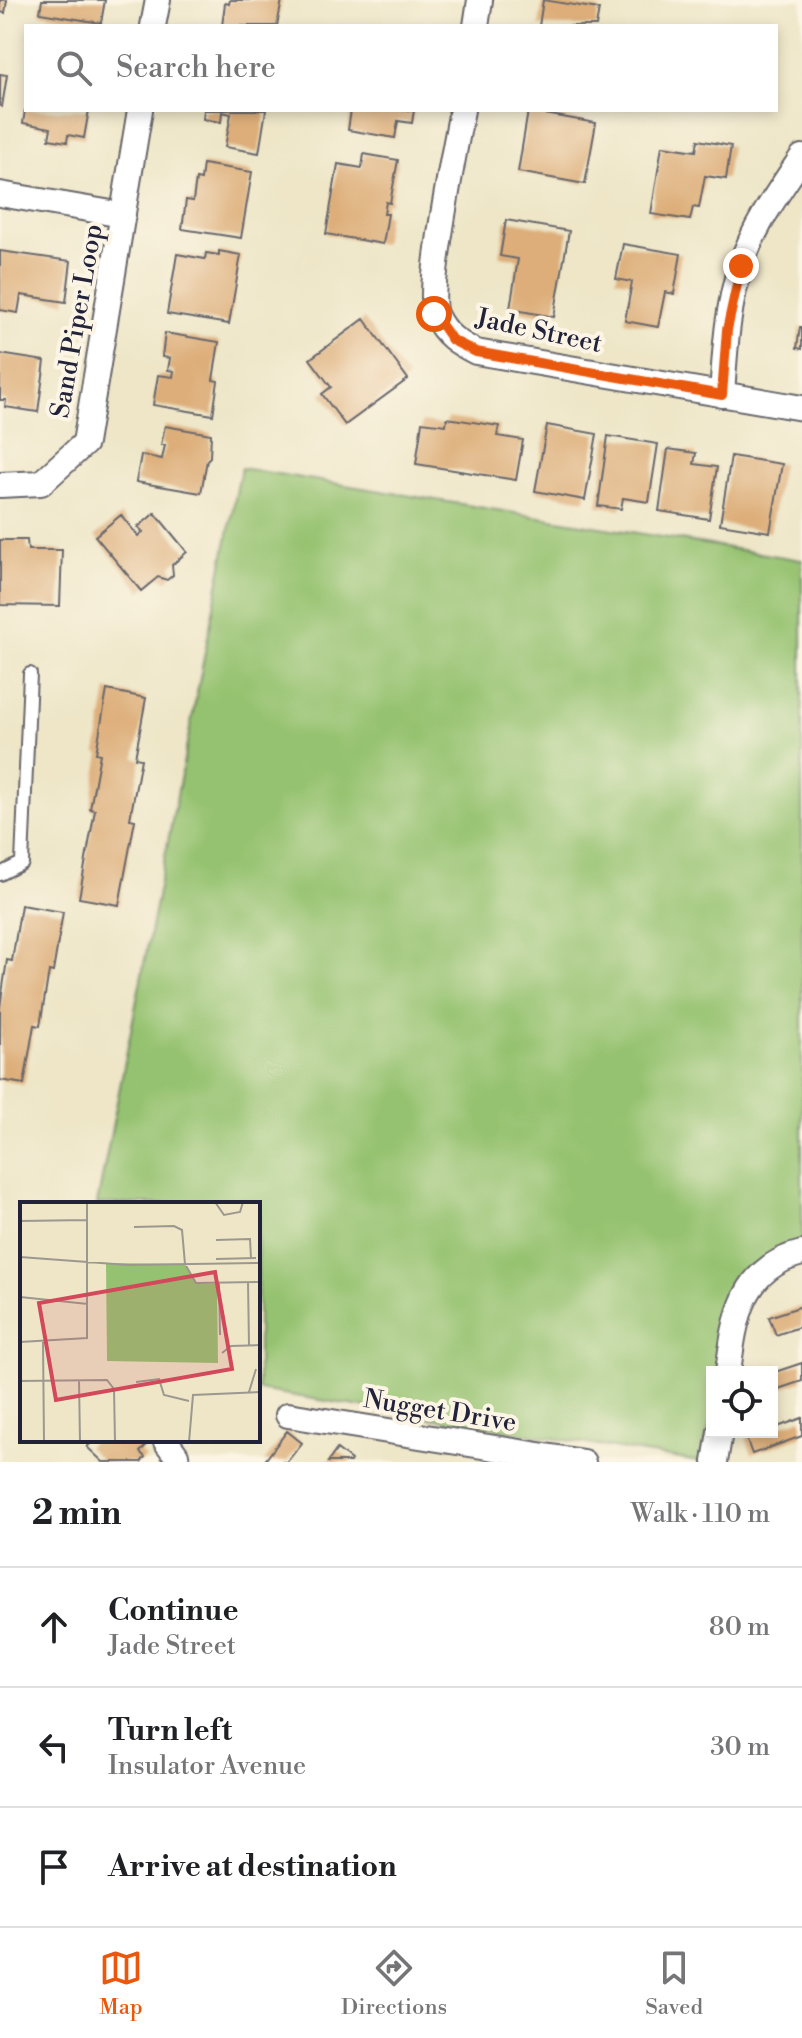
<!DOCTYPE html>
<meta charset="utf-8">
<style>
:root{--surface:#fff;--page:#f2f2f2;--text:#202124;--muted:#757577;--line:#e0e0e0;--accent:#ea580c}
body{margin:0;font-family:"Libre Bodoni",serif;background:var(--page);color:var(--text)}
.controls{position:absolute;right:24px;bottom:24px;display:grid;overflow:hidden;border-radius:0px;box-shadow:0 4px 12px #0003}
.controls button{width:72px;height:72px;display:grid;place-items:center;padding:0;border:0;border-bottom:2px solid var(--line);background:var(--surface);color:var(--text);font:40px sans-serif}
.stop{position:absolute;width:24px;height:24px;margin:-18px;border:6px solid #ea580c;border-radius:50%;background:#fff}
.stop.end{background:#ea580c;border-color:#fff;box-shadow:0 2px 8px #0008}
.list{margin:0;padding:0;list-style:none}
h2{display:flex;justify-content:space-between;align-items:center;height:104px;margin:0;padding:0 32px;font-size:34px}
h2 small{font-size:26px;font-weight:400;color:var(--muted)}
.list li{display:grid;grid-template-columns:52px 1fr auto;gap:24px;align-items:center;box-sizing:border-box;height:120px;padding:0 32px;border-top:2px solid var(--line)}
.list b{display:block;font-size:30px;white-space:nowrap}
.list p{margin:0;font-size:26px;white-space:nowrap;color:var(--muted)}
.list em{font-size:26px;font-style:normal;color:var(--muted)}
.icon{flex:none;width:44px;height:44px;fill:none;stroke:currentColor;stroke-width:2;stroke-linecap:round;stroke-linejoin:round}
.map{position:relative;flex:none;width:802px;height:1462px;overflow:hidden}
.search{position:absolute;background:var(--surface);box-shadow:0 4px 12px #0003;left:24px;right:24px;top:24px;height:88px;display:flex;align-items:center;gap:20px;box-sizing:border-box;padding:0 28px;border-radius:0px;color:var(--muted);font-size:30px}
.sheet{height:464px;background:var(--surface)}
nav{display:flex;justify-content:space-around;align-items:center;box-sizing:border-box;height:112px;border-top:2px solid var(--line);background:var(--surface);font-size:22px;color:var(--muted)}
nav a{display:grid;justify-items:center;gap:4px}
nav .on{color:var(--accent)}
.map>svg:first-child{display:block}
.green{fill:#95c270;stroke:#5c7256;stroke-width:2}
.building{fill:#ddae79}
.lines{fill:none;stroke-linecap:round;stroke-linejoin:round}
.lane-casing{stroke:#69676c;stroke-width:16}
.street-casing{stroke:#69676c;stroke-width:28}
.lane{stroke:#fff;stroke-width:12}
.street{stroke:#fff;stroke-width:24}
.route{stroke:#ea580c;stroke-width:10}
.labels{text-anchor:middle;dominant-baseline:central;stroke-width:8;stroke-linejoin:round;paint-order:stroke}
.street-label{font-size:26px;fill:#22223b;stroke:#fcf5e5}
.inset-road{fill:none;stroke:#9c988f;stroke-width:2}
.view{fill:#d1495b;fill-opacity:0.15;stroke:#d1495b;stroke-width:4}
.inset-edge{fill:none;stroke:#22223b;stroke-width:4}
</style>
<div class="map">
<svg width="802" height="1462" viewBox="0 0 802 1462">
<rect width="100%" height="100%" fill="#fcf5e5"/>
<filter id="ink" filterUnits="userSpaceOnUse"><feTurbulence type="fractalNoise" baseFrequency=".0125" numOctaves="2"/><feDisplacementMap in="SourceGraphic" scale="16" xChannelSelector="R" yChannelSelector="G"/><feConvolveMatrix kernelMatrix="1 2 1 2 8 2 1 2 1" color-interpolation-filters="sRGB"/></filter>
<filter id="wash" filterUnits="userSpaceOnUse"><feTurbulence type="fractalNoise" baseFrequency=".006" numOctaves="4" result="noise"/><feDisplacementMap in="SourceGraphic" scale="32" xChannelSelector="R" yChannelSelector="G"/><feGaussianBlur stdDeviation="1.8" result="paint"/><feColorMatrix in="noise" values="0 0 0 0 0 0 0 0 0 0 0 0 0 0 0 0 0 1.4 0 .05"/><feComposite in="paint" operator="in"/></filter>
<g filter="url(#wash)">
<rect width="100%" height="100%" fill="#eee6c7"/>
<path class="green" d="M 241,468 L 802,560 L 802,1253 L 743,1297 L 723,1372 L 712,1372 L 712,1415 L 700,1462 L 258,1390 L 258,1204 L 97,1204 Z"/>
<g id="blocks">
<path class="building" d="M 0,0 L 7,0 L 5,13 L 0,12 Z
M 42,0 L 105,0 L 101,23 L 40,13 Z
M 230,0 L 282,0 L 277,26 L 222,26 L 225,3 L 229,4 Z
M 543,0 L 599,9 L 596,26 L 539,26 Z
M 0,74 L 7,75 L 2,107 L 0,106 Z
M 25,110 L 89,110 L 84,138 L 68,135 L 67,142 L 49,139 L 51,128 L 23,123 Z
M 204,110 L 266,110 L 259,153 L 225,147 L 231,114 L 222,112 L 221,122 L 203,119 Z
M 351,110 L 414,110 L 412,123 L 398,121 L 395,138 L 348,130 Z
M 528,111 L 596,123 L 585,184 L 518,172 Z
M 698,140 L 731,146 L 726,179 L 705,176 L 699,208 L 693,207 L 690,220 L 651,214 L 662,146 L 696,151 Z
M 364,154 L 398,160 L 390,203 L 386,202 L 384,214 L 388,214 L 383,244 L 326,234 L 338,164 L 362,168 Z
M 203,164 L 252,172 L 241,238 L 182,229 L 186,200 L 193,201 L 196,179 L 201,180 Z
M 506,220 L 569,231 L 554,317 L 510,309 L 518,259 L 500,256 Z
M 623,244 L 681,254 L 674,294 L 665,292 L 658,327 L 625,321 L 632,282 L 616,279 Z
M 0,251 L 71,261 L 66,302 L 21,295 L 18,313 L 0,310 Z
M 219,251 L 241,255 L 229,324 L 167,314 L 177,254 L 205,259 L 206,253 L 219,255 Z
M 364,319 L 408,379 L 345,425 L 322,394 L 331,387 L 310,359 Z
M 800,327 L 802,327 L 802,349 L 797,348 Z
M 165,333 L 219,342 L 213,380 L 218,381 L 213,415 L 153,405 L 158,375 L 173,377 L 174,371 L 168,370 L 170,358 L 162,357 Z
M 0,354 L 45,361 L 38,412 L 5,407 L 6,400 L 0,400 Z
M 447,418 L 499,426 L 497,436 L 523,440 L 516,480 L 416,464 L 422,422 L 446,425 Z
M 547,425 L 597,434 L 585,500 L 535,491 Z
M 165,426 L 211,434 L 210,457 L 207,460 L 201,493 L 136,482 L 141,455 L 162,459 L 165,445 L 161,445 Z
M 608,436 L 658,444 L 649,502 L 623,498 L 621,509 L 598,506 Z
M 668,449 L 696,453 L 694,464 L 717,467 L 709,519 L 659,511 Z
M 731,456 L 782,464 L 770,532 L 720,524 Z
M 155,513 L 187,552 L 172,565 L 173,575 L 167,580 L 158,577 L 141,591 L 95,536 L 121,515 L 138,536 L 143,532 L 138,527 Z
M 0,540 L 27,540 L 28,550 L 62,550 L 60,606 L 0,605 Z
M 107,690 L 146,698 L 135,758 L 141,759 L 130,819 L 135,820 L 119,905 L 79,898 L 95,810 L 90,809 L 100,754 L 96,753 Z
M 21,905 L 63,912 L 53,972 L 49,971 L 40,1026 L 34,1025 L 24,1084 L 0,1080 L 0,1007 L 7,960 L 12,961 Z
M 802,1306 L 802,1326 L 776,1335 L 769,1317 Z
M 802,1363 L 802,1381 L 772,1391 L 772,1373 Z
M 802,1418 L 802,1436 L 752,1454 L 746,1438 L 763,1432 L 772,1432 L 772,1429 Z
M 287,1431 L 302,1443 L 287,1462 L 264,1462 Z
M 94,1440 L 151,1440 L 140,1452 L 145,1457 L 141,1462 L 103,1462 L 87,1447 Z
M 337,1449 L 351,1460 L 350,1462 L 328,1462 Z"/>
</g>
</g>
<g filter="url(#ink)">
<use href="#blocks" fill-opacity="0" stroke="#69676c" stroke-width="2"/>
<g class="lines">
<g class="lane-casing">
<path id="lane" d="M 0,874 L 22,863 L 30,674"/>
</g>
<g class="street-casing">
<path id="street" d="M 153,26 L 158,0
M 476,26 L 480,0
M 462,110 C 456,144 425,294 436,316 C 445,335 458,343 476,352 L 802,408
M 0,194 L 123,215
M 722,395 C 725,352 727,307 741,265 C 754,226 779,191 802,157
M 0,485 L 41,483 L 85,443 L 140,110
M 728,1372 C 735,1319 741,1268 802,1253
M 288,1415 L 583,1462
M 165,1440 L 176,1455 L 177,1462
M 715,1462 L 720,1432"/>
</g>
<use href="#lane" class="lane"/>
<use href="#street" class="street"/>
</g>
</g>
<g class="lines" filter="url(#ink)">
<path class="route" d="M 434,314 L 452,340 L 476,352 L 722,395 L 727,330 L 741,266"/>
</g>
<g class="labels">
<g class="street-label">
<text transform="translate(77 321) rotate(-80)">Sand Piper Loop</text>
<text transform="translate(539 331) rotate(12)">Jade Street</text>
<text transform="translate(440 1411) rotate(9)">Nugget Drive</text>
</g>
</g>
<g transform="translate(20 1202)">
<rect width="240" height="240" fill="#eee6c7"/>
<path d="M 86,61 L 165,62 L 176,81 L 197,82 L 198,161 L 87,159 Z" fill="#95c270"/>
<path class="inset-road" d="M 195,0 L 204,13 L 220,10 L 223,0M 0,19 L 67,18M 114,25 L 154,24 L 162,28 L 165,62 L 176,81 L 240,80M 196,38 L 230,37 L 231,56M 0,55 L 108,63 L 240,61M 196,57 L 236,56M 199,80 L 200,133M 228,80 L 229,143M 0,95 L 68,102M 0,140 L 67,136 L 67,0M 23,140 L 24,240M 202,151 L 211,144 L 240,143M 59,178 L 60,240M 0,179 L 87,178 L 94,187 L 95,240M 116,180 L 139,177 L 144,193 L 169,199M 229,190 L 236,167M 169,240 L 173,193 L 240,190"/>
<path class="view" d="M 195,70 L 212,167 L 36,198 L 19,101 Z"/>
<rect width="240" height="240" class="inset-edge"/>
</g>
</svg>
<div class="controls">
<button><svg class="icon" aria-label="locate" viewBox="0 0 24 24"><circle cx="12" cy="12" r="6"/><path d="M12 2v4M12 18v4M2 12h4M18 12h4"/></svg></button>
</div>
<div class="stop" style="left:434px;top:314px"></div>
<div class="stop end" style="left:741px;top:266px"></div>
<div class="search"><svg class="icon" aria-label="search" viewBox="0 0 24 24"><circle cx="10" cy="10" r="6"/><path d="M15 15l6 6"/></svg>Search here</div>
</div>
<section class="sheet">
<h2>2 min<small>Walk · 110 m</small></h2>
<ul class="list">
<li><svg class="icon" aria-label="ahead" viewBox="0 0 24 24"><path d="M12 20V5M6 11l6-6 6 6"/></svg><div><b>Continue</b><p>Jade Street</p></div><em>80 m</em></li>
<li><svg class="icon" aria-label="left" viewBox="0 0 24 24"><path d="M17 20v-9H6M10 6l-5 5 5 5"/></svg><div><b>Turn left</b><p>Insulator Avenue</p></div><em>30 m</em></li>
<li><svg class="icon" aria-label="arrive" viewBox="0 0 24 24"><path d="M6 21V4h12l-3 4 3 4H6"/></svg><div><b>Arrive at destination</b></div></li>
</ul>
</section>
<nav>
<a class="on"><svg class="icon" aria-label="map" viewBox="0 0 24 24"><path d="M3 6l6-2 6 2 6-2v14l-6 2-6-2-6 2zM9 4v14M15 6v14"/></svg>Map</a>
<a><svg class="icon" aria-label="directions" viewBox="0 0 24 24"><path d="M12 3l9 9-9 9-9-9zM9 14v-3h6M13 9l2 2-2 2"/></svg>Directions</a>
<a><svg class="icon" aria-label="saved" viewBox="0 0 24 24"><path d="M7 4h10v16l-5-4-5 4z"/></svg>Saved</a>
</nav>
